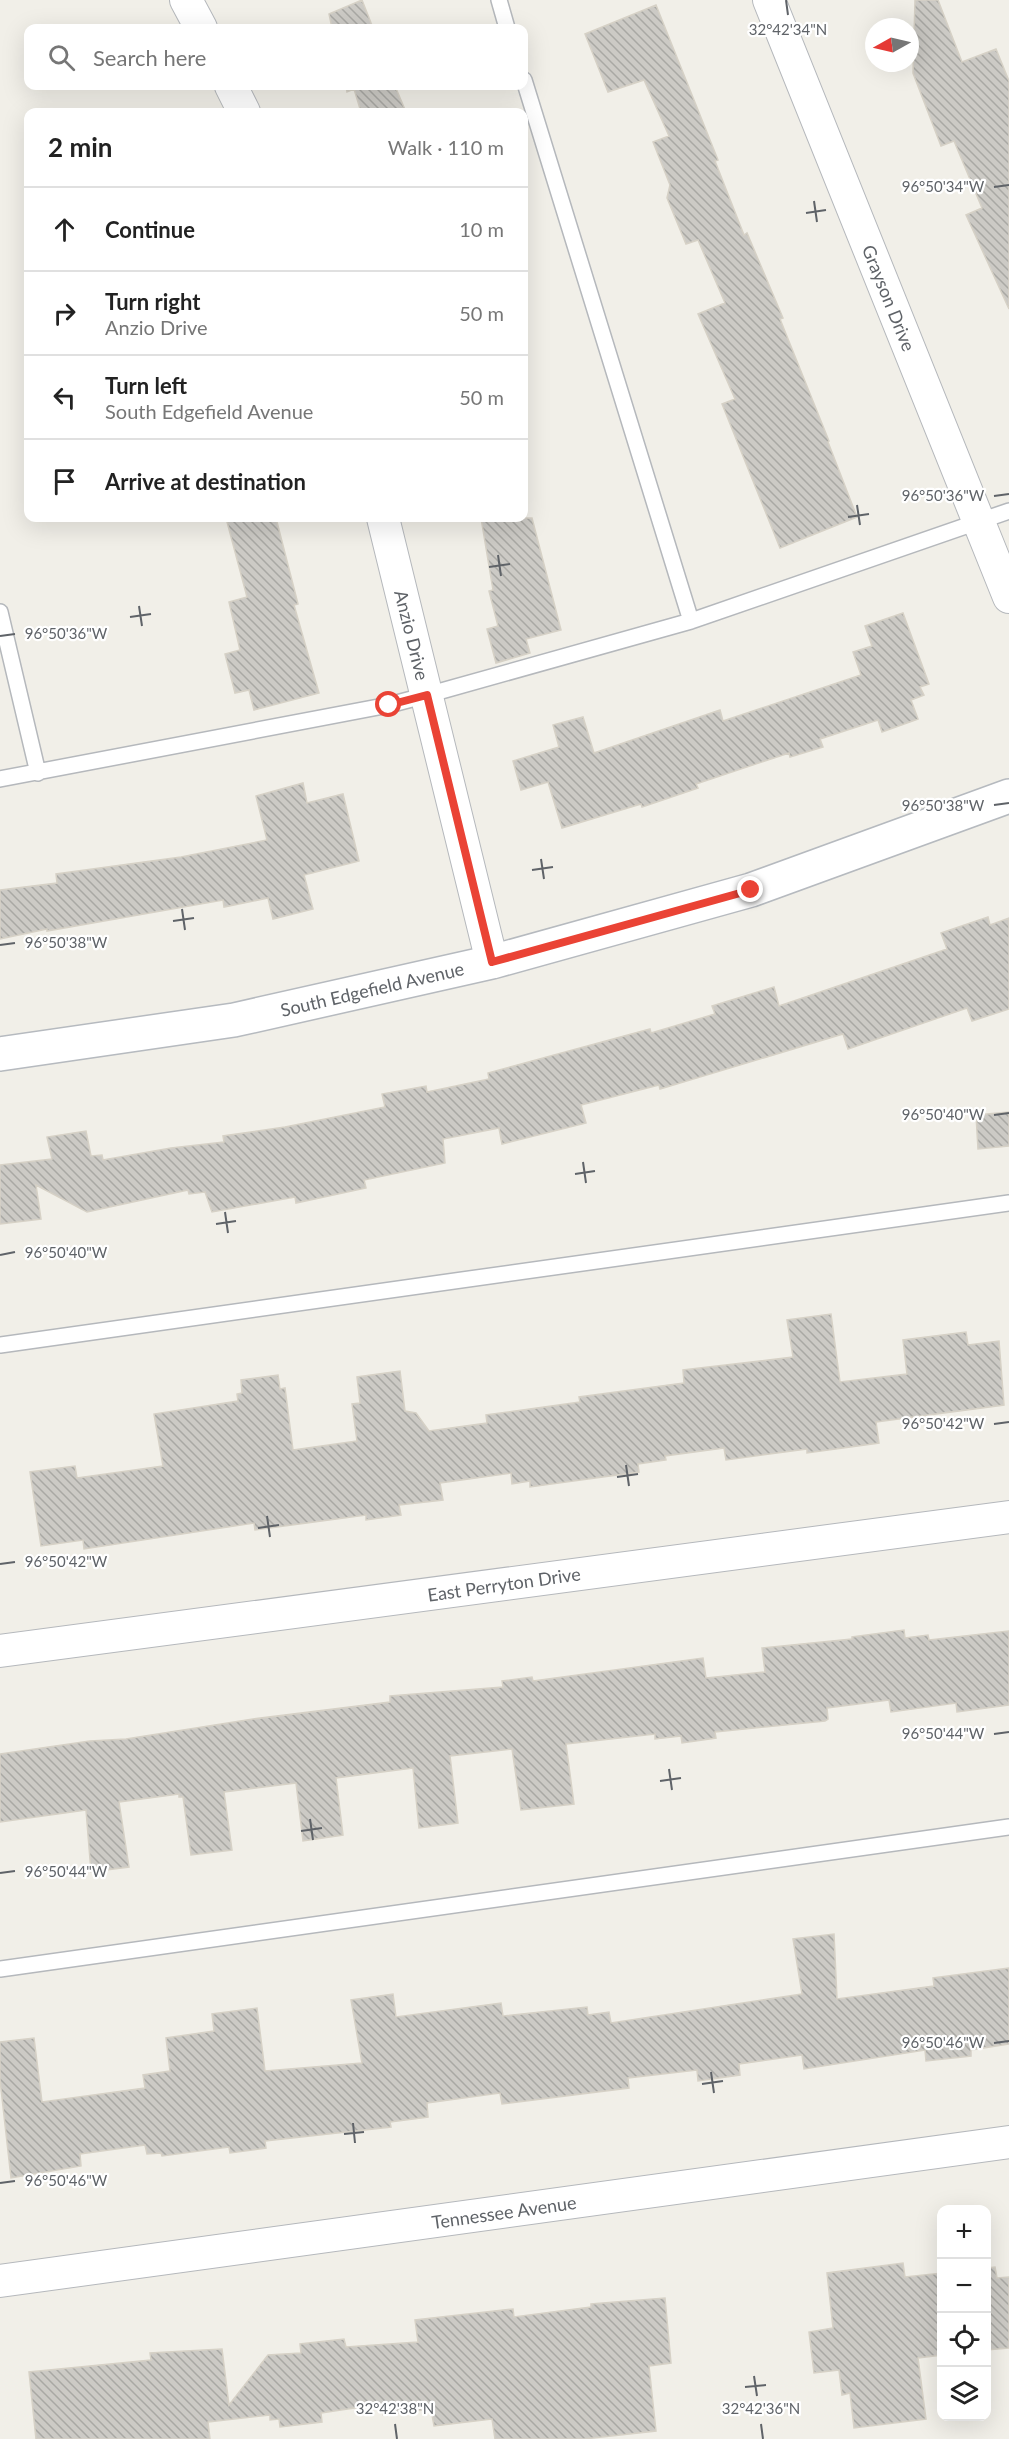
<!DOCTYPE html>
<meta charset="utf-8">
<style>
:root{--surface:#fff;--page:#f2f2f2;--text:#222;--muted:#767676;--line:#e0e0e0}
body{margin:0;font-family:Lato,sans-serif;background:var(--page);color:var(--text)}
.controls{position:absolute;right:18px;bottom:18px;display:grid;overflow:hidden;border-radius:12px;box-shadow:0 6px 24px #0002}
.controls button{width:54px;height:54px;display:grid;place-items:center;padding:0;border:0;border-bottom:2px solid var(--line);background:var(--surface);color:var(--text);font:30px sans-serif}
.compass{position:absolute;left:865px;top:18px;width:54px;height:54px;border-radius:50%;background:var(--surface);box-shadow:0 6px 24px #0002;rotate:262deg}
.stop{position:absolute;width:18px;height:18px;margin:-14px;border:4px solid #ea4335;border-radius:50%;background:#fff}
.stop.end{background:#ea4335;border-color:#fff;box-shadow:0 2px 6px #0008}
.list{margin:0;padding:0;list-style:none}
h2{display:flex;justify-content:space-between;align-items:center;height:78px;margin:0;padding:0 24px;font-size:26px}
h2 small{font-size:20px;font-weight:400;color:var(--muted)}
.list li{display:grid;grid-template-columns:39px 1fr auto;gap:18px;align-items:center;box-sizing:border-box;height:84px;padding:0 24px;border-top:2px solid var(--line)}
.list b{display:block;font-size:22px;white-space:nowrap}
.list p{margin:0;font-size:20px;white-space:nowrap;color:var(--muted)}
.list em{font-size:20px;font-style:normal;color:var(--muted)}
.icon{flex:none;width:33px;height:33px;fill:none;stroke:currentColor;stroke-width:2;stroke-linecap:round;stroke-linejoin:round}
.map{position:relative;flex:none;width:1009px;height:2439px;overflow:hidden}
.search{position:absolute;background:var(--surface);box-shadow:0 6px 24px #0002;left:24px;top:24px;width:504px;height:66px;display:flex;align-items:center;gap:15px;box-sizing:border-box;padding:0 21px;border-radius:12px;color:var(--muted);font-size:22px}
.panel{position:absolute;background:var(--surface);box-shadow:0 6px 24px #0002;left:24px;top:108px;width:504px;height:414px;border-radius:12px}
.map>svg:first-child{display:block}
.building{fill:url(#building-back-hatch);stroke:#d6d1c6;stroke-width:1.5}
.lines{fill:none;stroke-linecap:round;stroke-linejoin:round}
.lane-casing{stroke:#b5b8bc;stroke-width:18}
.street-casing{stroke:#b5b8bc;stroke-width:34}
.secondary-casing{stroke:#b6babf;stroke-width:36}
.lane{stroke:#fff;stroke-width:15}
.street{stroke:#fff;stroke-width:32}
.secondary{stroke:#fff;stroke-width:33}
.route{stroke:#ea4335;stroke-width:8}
.ticks{fill:none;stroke:#5f6368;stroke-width:2}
.labels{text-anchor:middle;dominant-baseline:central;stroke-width:4.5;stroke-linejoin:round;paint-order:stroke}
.street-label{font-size:18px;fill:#5f6368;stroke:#fff}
.ticks-label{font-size:15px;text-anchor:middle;fill:#5f6368;stroke:#fff;stroke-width:4.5;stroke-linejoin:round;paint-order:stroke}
</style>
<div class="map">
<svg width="1009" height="2439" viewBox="0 0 1009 2439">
<defs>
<pattern id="building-back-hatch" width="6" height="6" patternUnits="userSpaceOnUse" patternTransform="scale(1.5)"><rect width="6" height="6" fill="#cccac5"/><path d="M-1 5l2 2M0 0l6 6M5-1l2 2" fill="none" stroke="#a9a8a4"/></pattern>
</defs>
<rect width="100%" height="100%" fill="#f1efe8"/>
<path class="building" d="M 362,0 L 373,28 L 332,28 L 329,14 Z
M 915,0 L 938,0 L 962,62 L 996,49 L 1009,81 L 1009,309 L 966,215 L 982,208 L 954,141 L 941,146 L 913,73 Z
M 656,5 L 718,160 L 715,161 L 744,235 L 747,233 L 783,318 L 780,319 L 829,441 L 828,442 L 857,517 L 780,548 L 722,404 L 735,399 L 698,314 L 725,303 L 698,240 L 686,244 L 667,198 L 670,185 L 653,142 L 669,136 L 644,80 L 608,92 L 585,34 Z
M 346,86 L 395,86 L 406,112 L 361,112 L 354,89 L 347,92 Z
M 226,518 L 276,518 L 298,604 L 294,605 L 319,693 L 254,710 L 249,690 L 235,693 L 225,654 L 240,650 L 229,602 L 247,597 Z
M 481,518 L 532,518 L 561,630 L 526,639 L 530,653 L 496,663 L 487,629 L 498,626 L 489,591 L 493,590 Z
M 903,613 L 929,684 L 920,687 L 924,695 L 911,700 L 918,719 L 882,732 L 878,720 L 820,739 L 823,747 L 790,757 L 789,753 L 696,784 L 698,788 L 642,807 L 641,804 L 562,828 L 548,782 L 521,790 L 513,761 L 559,747 L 553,725 L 583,717 L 594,753 L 720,710 L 723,721 L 861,675 L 853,652 L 872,646 L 865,626 Z
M 303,783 L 307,803 L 343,794 L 359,861 L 304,875 L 313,909 L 273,919 L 268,898 L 224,907 L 223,900 L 47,931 L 47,929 L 0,939 L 0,890 L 57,883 L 56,874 L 181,857 L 267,840 L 256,796 Z
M 988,917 L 990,925 L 1009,918 L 1009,1009 L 972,1021 L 967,1008 L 848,1049 L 843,1034 L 660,1089 L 659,1085 L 581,1105 L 586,1123 L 502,1144 L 499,1128 L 443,1139 L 445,1163 L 364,1180 L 366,1188 L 296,1203 L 295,1197 L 212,1212 L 205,1192 L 189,1194 L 188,1190 L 87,1212 L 36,1185 L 41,1219 L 0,1224 L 0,1165 L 52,1159 L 47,1137 L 86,1131 L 91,1156 L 102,1155 L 103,1160 L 171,1148 L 224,1142 L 223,1136 L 285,1127 L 385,1107 L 382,1094 L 426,1086 L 427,1092 L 489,1079 L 488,1073 L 650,1029 L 651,1033 L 715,1014 L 712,1006 L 774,987 L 779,1006 L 947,949 L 941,933 Z
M 1009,1112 L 1009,1146 L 978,1149 L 976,1115 Z
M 831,1314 L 840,1382 L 907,1374 L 903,1340 L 966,1332 L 968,1345 L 999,1341 L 1004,1405 L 876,1422 L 879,1443 L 807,1453 L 807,1449 L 726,1460 L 724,1448 L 665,1456 L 666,1460 L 638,1464 L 639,1472 L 530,1487 L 530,1481 L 512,1484 L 511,1473 L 440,1483 L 443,1500 L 399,1505 L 401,1515 L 366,1520 L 366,1515 L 255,1530 L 254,1523 L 84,1549 L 83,1540 L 41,1546 L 30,1472 L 75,1466 L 77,1478 L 163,1466 L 154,1414 L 238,1401 L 237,1394 L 242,1393 L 241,1380 L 278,1375 L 280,1389 L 285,1388 L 293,1450 L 357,1441 L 352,1404 L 360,1403 L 357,1377 L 400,1371 L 405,1411 L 416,1413 L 429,1431 L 487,1423 L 486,1415 L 580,1402 L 579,1397 L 684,1383 L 683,1370 L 793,1357 L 787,1320 Z
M 904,1630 L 905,1638 L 928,1635 L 929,1640 L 1009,1631 L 1009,1705 L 957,1712 L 956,1703 L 891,1712 L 889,1700 L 827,1708 L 828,1719 L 825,1721 L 715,1732 L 716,1738 L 682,1743 L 681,1736 L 655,1739 L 655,1734 L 566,1744 L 574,1804 L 521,1810 L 512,1749 L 450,1756 L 458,1823 L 419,1828 L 413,1768 L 336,1778 L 343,1835 L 303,1841 L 296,1783 L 224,1792 L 232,1850 L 191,1855 L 183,1797 L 179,1797 L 179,1794 L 119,1802 L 129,1867 L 91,1872 L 86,1810 L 0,1822 L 0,1754 L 90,1741 L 126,1739 L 253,1719 L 390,1702 L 390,1696 L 503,1687 L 502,1681 L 532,1677 L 533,1681 L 703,1658 L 706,1678 L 765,1672 L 762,1648 L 852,1639 L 852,1637 Z
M 834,1934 L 837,1999 L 934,1986 L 933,1978 L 1009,1968 L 1009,2044 L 971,2050 L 971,2056 L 926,2061 L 925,2050 L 804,2069 L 802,2055 L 739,2064 L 740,2075 L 698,2081 L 697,2070 L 628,2078 L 629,2088 L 502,2104 L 500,2093 L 427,2103 L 428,2117 L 390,2122 L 391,2127 L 265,2141 L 266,2148 L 230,2153 L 229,2147 L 162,2156 L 161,2153 L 147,2154 L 145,2145 L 80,2154 L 81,2166 L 11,2178 L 0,2080 L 0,2042 L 34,2038 L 42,2102 L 145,2088 L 143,2075 L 170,2071 L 166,2038 L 214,2031 L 212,2014 L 257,2008 L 265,2071 L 362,2063 L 351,2000 L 393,1994 L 396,2017 L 501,2003 L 503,2016 L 587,2007 L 588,2015 L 609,2012 L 611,2023 L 802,1994 L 793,1939 Z
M 903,2263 L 905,2277 L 942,2273 L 942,2355 L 918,2358 L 926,2419 L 854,2428 L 850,2393 L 842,2395 L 839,2370 L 814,2373 L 809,2332 L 833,2328 L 827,2273 Z
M 995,2267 L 997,2278 L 1009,2277 L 1009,2348 L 987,2350 L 987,2268 Z
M 665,2298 L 671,2363 L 649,2366 L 656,2431 L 584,2439 L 495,2439 L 492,2419 L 434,2426 L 431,2409 L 383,2415 L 381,2404 L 321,2413 L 322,2422 L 280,2427 L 279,2419 L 270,2420 L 270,2415 L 208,2422 L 210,2439 L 36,2439 L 29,2372 L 151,2360 L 150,2353 L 222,2349 L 229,2405 L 268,2355 L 301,2353 L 300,2344 L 344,2339 L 346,2347 L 418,2342 L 415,2320 L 513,2309 L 514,2317 L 591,2307 L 591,2304 Z"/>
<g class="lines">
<g class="lane-casing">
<path id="lane" d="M 499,0 L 507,28
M 524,80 L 691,621
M 0,612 L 38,773
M 0,779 L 389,705 L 427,695 L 691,621 L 1009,511
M 0,1345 L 1009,1203
M 0,1969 L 1009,1827"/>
</g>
<g class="street-casing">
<path id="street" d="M 186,0 L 201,28
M 769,0 L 1009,597
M 231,86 L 244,112
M 383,518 L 492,962
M 0,1651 L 1009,1517
M 0,2281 L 1009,2142"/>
</g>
<g class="secondary-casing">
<path id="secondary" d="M 0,1054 L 234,1020 L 492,962 L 751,890 L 1009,796"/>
</g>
<use href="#lane" class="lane"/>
<use href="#street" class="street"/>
<use href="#secondary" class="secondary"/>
</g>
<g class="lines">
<path class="route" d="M 389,705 L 427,695 L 492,962 L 751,890"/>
</g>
<path class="ticks" d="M 786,0 L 788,15M 994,187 L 1009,185M 814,201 L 817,222M 806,213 L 826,210M 994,496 L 1009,494M 857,505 L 860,525M 848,517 L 869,514M 498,555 L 501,576M 489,567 L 510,564M 139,606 L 142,626M 130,617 L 151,614M 0,636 L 15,634M 994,805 L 1009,803M 541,859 L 544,879M 532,870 L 553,867M 182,909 L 185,930M 173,921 L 194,918M 0,945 L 15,943M 994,1115 L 1009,1113M 583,1162 L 586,1183M 575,1174 L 595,1171M 225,1212 L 228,1233M 216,1224 L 236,1221M 0,1255 L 15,1252M 994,1424 L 1009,1422M 626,1465 L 629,1486M 617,1477 L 638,1474M 267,1516 L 270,1537M 258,1528 L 279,1525M 0,1564 L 15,1562M 994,1734 L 1009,1732M 669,1769 L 672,1790M 660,1781 L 681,1778M 310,1819 L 313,1840M 301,1831 L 322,1828M 0,1873 L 15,1871M 994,2043 L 1009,2041M 711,2072 L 714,2093M 702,2084 L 723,2081M 353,2123 L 355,2143M 344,2134 L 364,2132M 0,2183 L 15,2181M 754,2376 L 757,2396M 745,2387 L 766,2385M 395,2424 L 397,2439M 761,2424 L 763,2439"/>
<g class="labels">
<g class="street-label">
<text transform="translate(889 298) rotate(68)">Grayson Drive</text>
<text transform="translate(412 635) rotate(76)">Anzio Drive</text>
<text transform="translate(372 989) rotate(-13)">South Edgefield Avenue</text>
<text transform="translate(504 1584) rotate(-8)">East Perryton Drive</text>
<text transform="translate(504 2212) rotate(-8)">Tennessee Avenue</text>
</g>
</g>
<g class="ticks-label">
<text x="788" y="35">32°42'34"N</text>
<text x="943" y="192">96°50'34"W</text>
<text x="943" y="501">96°50'36"W</text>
<text x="66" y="639">96°50'36"W</text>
<text x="943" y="811">96°50'38"W</text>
<text x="66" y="948">96°50'38"W</text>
<text x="943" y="1120">96°50'40"W</text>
<text x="66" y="1258">96°50'40"W</text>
<text x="943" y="1429">96°50'42"W</text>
<text x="66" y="1567">96°50'42"W</text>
<text x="943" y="1739">96°50'44"W</text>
<text x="66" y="1877">96°50'44"W</text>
<text x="943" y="2048">96°50'46"W</text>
<text x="66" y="2186">96°50'46"W</text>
<text x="395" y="2414">32°42'38"N</text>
<text x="761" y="2414">32°42'36"N</text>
</g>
</svg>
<div class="controls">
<button>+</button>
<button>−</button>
<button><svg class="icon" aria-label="locate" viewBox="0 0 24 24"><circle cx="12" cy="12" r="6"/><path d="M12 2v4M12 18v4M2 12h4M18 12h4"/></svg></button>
<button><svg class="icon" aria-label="layers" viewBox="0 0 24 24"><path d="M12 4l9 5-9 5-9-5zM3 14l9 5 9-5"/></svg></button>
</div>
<svg class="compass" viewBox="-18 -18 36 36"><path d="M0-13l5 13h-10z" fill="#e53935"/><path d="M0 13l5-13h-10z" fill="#767676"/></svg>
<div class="stop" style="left:389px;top:705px"></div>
<div class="stop end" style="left:751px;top:890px"></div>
<div class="search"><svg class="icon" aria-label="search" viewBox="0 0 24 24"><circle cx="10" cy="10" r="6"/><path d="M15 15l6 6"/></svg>Search here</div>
<section class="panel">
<h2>2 min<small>Walk · 110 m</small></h2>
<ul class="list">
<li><svg class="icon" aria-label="ahead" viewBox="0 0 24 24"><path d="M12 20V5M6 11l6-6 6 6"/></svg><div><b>Continue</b></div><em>10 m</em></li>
<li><svg class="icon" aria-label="right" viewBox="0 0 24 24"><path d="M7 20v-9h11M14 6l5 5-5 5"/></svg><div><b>Turn right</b><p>Anzio Drive</p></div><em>50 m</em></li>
<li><svg class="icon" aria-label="left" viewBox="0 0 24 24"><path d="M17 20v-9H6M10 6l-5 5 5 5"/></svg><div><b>Turn left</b><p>South Edgefield Avenue</p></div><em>50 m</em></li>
<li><svg class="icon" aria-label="arrive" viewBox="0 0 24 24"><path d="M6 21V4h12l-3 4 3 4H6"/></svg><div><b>Arrive at destination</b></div></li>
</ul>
</section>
</div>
